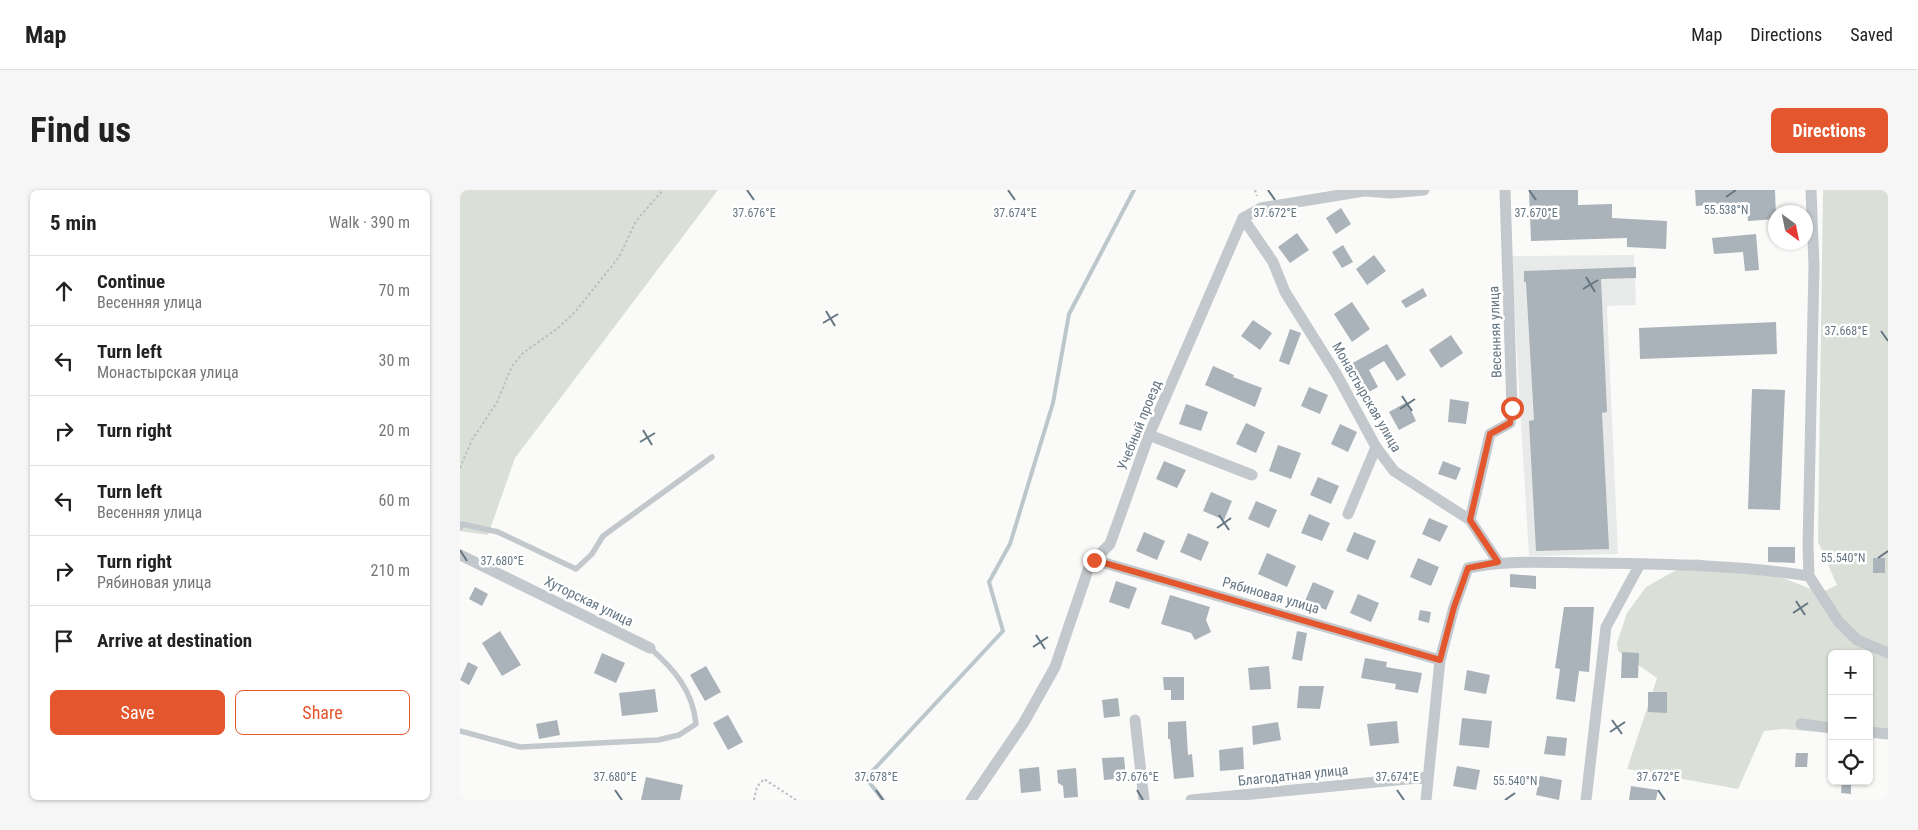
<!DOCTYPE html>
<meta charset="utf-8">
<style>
:root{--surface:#fff;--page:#f6f6f6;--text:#222;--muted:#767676;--line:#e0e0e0;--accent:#e4572e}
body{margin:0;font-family:"Roboto Condensed",sans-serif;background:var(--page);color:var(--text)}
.controls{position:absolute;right:15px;bottom:15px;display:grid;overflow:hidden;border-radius:8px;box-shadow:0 1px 4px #0004}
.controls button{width:45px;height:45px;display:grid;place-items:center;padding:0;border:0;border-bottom:1px solid var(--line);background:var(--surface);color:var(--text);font:25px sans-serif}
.compass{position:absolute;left:1308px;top:15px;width:45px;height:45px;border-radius:50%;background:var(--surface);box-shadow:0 1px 4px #0004;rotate:147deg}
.stop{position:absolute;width:15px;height:15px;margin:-11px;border:4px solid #e4572e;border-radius:50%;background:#fff}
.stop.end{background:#e4572e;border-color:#fff;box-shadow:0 1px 5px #0008}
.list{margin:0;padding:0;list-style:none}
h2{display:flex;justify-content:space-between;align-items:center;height:65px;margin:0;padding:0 20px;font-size:21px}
h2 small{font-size:16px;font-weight:400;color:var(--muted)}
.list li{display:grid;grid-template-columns:32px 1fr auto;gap:15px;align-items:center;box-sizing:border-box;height:70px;padding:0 20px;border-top:1px solid var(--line)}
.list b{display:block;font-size:19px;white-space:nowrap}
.list p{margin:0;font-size:16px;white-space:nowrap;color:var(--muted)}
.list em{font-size:16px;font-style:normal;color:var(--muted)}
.actions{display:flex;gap:10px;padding:15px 20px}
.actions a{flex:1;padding:11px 0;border:1px solid var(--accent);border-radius:8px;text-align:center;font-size:18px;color:var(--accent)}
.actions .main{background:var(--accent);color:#fff}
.icon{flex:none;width:28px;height:28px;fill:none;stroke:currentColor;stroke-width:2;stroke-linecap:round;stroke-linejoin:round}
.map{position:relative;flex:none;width:1428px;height:610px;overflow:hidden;border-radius:8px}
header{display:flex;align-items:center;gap:30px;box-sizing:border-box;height:70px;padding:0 25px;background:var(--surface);border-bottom:1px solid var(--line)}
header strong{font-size:24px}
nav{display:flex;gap:28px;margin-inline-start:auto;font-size:18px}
.intro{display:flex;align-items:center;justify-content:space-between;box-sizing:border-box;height:120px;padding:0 30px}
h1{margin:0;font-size:35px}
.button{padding:12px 22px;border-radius:8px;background:var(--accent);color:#fff;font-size:18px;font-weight:700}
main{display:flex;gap:30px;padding:0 30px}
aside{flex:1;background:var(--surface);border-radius:8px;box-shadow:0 1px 4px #0004}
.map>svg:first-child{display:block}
.built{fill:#e8e9e9}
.green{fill:#dadfd7}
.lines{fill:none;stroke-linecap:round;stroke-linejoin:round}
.stream{stroke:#bbc7cb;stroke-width:4}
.building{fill:#aab3b9}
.path{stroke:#bbbfc2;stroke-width:2;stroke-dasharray:2.5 2.5;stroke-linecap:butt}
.service{stroke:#c3c8cc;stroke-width:5.5}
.minor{stroke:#c3c8cc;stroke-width:11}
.route{stroke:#e4572e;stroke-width:6}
.ticks{fill:none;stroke:#657683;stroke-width:2}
.labels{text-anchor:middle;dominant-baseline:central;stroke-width:5;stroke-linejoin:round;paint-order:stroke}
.street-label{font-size:14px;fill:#657683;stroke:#fff}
.ticks-label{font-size:12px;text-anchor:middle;fill:#657683;stroke:#fff;stroke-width:5;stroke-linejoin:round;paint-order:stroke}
</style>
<header>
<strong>Map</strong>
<nav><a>Map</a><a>Directions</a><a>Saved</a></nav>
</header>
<div class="intro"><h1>Find us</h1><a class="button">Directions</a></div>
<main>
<aside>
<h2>5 min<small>Walk · 390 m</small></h2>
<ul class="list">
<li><svg class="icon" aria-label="ahead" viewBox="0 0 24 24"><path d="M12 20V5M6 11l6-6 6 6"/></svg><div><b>Continue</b><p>Весенняя улица</p></div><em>70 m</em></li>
<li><svg class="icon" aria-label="left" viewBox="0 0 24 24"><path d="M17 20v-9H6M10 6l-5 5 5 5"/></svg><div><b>Turn left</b><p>Монастырская улица</p></div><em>30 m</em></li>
<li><svg class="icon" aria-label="right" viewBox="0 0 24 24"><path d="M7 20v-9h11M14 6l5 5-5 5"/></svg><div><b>Turn right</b></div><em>20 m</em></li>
<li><svg class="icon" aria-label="left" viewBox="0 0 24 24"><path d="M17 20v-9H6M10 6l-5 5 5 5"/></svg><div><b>Turn left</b><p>Весенняя улица</p></div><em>60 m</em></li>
<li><svg class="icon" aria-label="right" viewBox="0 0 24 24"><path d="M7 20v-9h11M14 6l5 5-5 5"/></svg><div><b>Turn right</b><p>Рябиновая улица</p></div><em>210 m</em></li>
<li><svg class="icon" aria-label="arrive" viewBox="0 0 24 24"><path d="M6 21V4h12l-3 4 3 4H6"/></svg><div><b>Arrive at destination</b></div></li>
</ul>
<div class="actions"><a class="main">Save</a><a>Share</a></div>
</aside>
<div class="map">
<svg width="1428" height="610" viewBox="0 0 1428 610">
<rect width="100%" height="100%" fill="#fafaf8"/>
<path class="built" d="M 1174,65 L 1176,115 L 1147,116 L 1158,364 L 1069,366 L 1051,66 Z"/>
<path class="green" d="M 0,0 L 258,0 L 55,268 L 28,345 L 0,341 Z
M 1363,0 L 1428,0 L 1428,547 L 1409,545 L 1409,464 L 1372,464 L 1372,543 L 1323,539 L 1304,541 L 1278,599 L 1167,579 L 1197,488 L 1158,461 L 1157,453 L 1167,423 L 1186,397 L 1236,369 L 1308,382 L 1361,403 L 1377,395 L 1358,352 Z"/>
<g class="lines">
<path class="stream" d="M 423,610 L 406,588 L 543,441 L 529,392 L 550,354 L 593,213 L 609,124 L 674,0"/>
</g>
<path class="building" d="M 1069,0 L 1118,0 L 1118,15 L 1152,14 L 1152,28 L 1207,31 L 1206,59 L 1167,57 L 1167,48 L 1071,51 Z
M 1235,0 L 1315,0 L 1316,29 L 1288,31 L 1287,12 L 1236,16 Z
M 881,18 L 891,34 L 876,44 L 866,28 Z
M 837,43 L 849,60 L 830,73 L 818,57 Z
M 1296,44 L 1299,80 L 1285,81 L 1283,62 L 1254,64 L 1252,48 Z
M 883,55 L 893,72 L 882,78 L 872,62 Z
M 914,65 L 926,81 L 907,95 L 896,79 Z
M 1176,77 L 1176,88 L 1141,89 L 1147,222 L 1142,223 L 1149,359 L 1076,361 L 1069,231 L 1074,230 L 1066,92 L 1064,92 L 1064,81 Z
M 963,98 L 967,106 L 946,118 L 941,111 Z
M 892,112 L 910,139 L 892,152 L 874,124 Z
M 793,130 L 812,143 L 800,160 L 781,146 Z
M 1316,132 L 1317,164 L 1180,169 L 1179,138 Z
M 830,139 L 841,143 L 829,175 L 819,171 Z
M 991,145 L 1003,163 L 981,178 L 969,160 Z
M 927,154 L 946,185 L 937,191 L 924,171 L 909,180 L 918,197 L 905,204 L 889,175 Z
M 753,176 L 774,185 L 773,187 L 802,198 L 795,217 L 745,195 Z
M 849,197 L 868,205 L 860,224 L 841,216 Z
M 1292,199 L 1325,200 L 1320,320 L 1288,319 Z
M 990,209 L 1009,212 L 1006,234 L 988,232 Z
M 947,212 L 956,231 L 939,240 L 929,222 Z
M 726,214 L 748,222 L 741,241 L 719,234 Z
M 786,233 L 805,242 L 796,263 L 776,254 Z
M 880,234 L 897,242 L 888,262 L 871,254 Z
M 818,255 L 841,263 L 831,289 L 809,281 Z
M 704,271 L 726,280 L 717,298 L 696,289 Z
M 983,271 L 1001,278 L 996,290 L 978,284 Z
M 858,287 L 879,296 L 871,314 L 850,305 Z
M 751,302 L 772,311 L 764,330 L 743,321 Z
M 796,311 L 817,320 L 809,338 L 788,329 Z
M 849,324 L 870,333 L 862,351 L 841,343 Z
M 969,328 L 988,336 L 980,352 L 962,344 Z
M 684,342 L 705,351 L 697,370 L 676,361 Z
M 894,342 L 916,351 L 908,370 L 886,361 Z
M 728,343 L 749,352 L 741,371 L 720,362 Z
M 1308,357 L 1335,357 L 1335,373 L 1308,372 Z
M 807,363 L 836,376 L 827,397 L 798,384 Z
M 958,368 L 979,377 L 971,396 L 950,387 Z
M 1413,368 L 1425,368 L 1425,383 L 1413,383 Z
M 1050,384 L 1076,386 L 1076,399 L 1050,397 Z
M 656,391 L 677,398 L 669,419 L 649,412 Z
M 853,392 L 874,401 L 866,420 L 845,411 Z
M 15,397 L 28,404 L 22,416 L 9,409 Z
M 898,404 L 919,413 L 911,432 L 890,423 Z
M 710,405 L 750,417 L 746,430 L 751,442 L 735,450 L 731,443 L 701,434 Z
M 1104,417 L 1134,417 L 1129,482 L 1119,481 L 1115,512 L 1096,509 L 1100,479 L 1095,478 Z
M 960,420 L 971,422 L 969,433 L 958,430 Z
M 40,441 L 61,475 L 42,486 L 22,453 Z
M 837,441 L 847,443 L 842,471 L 832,469 Z
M 1162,462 L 1179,463 L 1178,488 L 1161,488 Z
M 142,463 L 165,473 L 156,493 L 134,483 Z
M 905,468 L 927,472 L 926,477 L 962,483 L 958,503 L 935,499 L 936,494 L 901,488 Z
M 8,472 L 18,477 L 9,495 L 0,490 Z
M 246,476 L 261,502 L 245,511 L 230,485 Z
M 809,476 L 811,499 L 790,500 L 788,478 Z
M 1007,480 L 1030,485 L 1026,504 L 1004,500 Z
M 703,487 L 724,487 L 724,510 L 711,510 L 711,500 L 704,500 Z
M 839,496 L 864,496 L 860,519 L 837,518 Z
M 195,499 L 198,522 L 162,526 L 159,503 Z
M 1188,502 L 1207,502 L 1207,523 L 1188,522 Z
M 658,508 L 660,526 L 644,528 L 642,510 Z
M 268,525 L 283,552 L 268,560 L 253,533 Z
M 1002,528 L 1032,531 L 1029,558 L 999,555 Z
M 97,530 L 100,545 L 79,549 L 76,534 Z
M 726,531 L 728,565 L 732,564 L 734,587 L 714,589 L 710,549 L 708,549 L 708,532 Z
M 937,531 L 939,553 L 910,556 L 907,534 Z
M 818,532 L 821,550 L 793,555 L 792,536 Z
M 1087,546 L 1107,548 L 1105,566 L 1084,564 Z
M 783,557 L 784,579 L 760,581 L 759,560 Z
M 1336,563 L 1348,563 L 1347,577 L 1335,577 Z
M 664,567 L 666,588 L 644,590 L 642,568 Z
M 997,576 L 1020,580 L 1016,600 L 993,596 Z
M 579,577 L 581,601 L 561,603 L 559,579 Z
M 616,578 L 618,607 L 604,608 L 603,596 L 598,593 L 597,580 Z
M 1080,586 L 1102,590 L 1099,610 L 1076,605 Z
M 186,587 L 223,595 L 220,610 L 181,610 Z
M 1382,591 L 1391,591 L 1391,604 L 1381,603 Z
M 1171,596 L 1198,600 L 1196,610 L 1169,610 Z"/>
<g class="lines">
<path class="path" d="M 795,0 L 797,6
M 0,278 L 12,250 L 37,212 L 52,176 L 63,163 L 98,138 L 115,122 L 159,67 L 176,31 L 203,0
M 294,610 L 297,597 L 304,589 L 336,610"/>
<path class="service" d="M 0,338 L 2,334 L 38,342 L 116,379 L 132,364 L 143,346 L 252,267
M 0,541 L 60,557 L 198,550 L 219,545 L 236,534 C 233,501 214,479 190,458"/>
<path class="minor" d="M 1351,0 L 1354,76 L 1348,356 L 1349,386 L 1378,431 L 1397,450 L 1428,463
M 783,28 L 813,72 L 825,102 L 877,185 L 916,257 L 934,281 L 1010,330 L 1038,372
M 689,245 L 792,285
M 888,324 L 916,257
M 1010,330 L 1030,244 L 1050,233 L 1052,218 L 1045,0
M 0,365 L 190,458
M 634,370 L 980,470
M 675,530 L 684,610
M 1341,534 L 1372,538
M 1409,542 L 1428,544
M 511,610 L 563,534 L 595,477 L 628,380 L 634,370 L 650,354 L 689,245 L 783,28 L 801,18 L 904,1 L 931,3 L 964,0
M 731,610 L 968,587
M 966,610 L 980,470 L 994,417 L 1008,378 C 1050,369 1091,373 1133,373 C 1205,374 1278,375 1349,386
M 1126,610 L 1146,437 L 1180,374"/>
</g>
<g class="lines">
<path class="route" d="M 634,370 L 980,470 L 994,417 L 1008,378 L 1038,372 L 1010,330 L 1030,244 L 1050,233 L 1052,218"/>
</g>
<path class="ticks" d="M 287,0 L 294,10M 548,0 L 555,10M 808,0 L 815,10M 1069,0 L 1076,10M 1266,7 L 1276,0M 1126,87 L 1135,102M 1123,99 L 1138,90M 366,121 L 375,136M 363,133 L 378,124M 1421,141 L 1428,151M 942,206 L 952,221M 940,219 L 955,209M 183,240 L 192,255M 180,252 L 195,243M 759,325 L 769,340M 757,338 L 771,328M 0,360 L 7,371M 1418,368 L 1428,361M 1336,411 L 1345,425M 1333,423 L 1348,413M 576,445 L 585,459M 573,457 L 588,447M 1152,530 L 1162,544M 1150,542 L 1165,532M 155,600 L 162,610M 416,600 L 423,610M 677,600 L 683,610M 937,600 L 944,610M 1198,600 L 1205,610M 1045,610 L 1055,603"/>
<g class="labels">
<g class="street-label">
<text transform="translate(1035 142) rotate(-92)">Весенняя улица</text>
<text transform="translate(907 207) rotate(60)">Монастырская улица</text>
<text transform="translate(679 235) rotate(-68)">Учебный проезд</text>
<text transform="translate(811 405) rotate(16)">Рябиновая улица</text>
<text transform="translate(129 411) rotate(26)">Хуторская улица</text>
<text transform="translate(833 585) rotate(-6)">Благодатная улица</text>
</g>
</g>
<g class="ticks-label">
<text x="1266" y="24">55.538°N</text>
<text x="294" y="27">37.676°E</text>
<text x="555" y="27">37.674°E</text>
<text x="815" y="27">37.672°E</text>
<text x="1076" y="27">37.670°E</text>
<text x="1386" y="145">37.668°E</text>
<text x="1383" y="372">55.540°N</text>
<text x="42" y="375">37.680°E</text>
<text x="155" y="591">37.680°E</text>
<text x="416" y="591">37.678°E</text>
<text x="677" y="591">37.676°E</text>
<text x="937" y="591">37.674°E</text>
<text x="1198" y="591">37.672°E</text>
<text x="1055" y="595">55.540°N</text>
</g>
</svg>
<div class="controls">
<button>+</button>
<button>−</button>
<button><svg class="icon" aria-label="locate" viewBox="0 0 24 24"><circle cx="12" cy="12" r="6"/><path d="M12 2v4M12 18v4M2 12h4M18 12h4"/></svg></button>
</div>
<svg class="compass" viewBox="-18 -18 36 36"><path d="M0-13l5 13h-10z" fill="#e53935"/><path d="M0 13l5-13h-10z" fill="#767676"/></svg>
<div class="stop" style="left:1052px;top:218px"></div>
<div class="stop end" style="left:634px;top:370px"></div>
</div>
</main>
